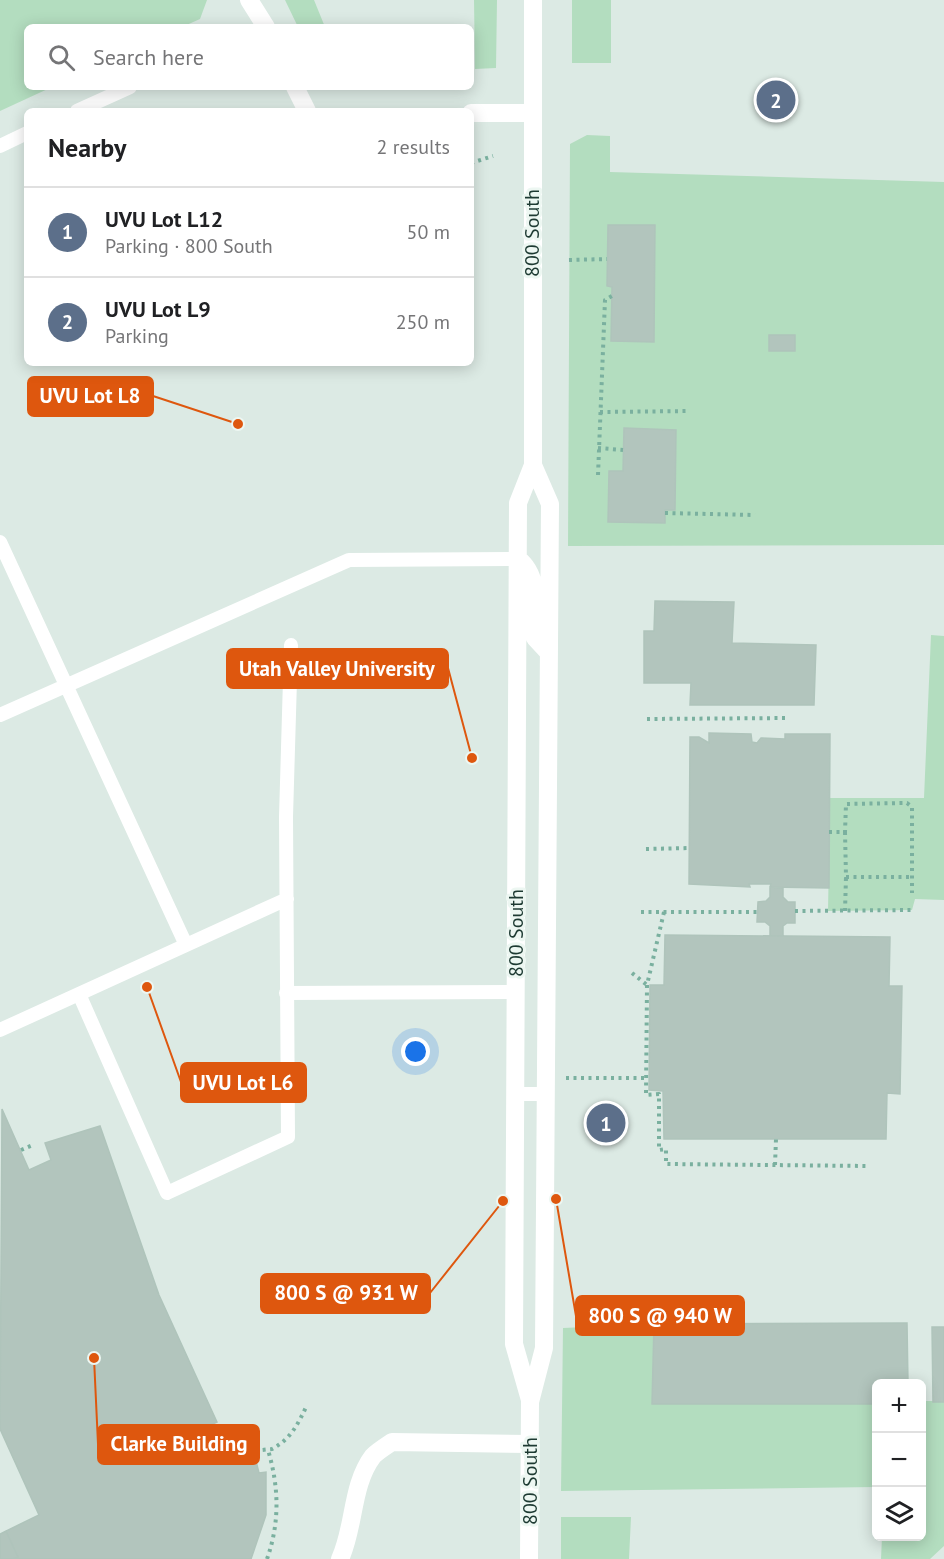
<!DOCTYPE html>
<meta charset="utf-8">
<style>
:root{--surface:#fff;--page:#f2f2f2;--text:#202124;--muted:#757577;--line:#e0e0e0;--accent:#834734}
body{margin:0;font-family:"PT Sans",sans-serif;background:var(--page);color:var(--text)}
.controls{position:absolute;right:18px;bottom:18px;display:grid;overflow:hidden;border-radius:9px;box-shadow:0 3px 15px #0003}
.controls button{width:54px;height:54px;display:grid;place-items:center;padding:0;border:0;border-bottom:2px solid var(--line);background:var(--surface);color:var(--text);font:30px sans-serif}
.you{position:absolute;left:416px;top:1052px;width:21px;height:21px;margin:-15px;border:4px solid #fff;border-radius:50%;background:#1a73e8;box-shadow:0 0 0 9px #1a73e833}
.badge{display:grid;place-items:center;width:39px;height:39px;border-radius:50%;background:var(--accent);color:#fff;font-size:20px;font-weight:700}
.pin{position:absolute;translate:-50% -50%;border:3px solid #fff;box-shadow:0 2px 6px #0006}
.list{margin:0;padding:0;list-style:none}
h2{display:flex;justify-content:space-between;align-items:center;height:78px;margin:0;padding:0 24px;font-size:26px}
h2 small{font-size:20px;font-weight:400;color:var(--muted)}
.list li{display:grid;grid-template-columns:39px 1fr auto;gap:18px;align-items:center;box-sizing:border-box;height:90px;padding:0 24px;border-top:2px solid var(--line)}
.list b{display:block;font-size:22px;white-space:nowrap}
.list p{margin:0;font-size:20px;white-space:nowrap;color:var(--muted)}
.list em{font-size:20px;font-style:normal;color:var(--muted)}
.icon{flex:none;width:33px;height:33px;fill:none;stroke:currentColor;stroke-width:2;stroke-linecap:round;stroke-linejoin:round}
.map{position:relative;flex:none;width:944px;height:1559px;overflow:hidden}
.search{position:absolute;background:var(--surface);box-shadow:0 3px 15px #0003;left:24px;top:24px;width:450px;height:66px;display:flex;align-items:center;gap:15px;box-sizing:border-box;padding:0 21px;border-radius:9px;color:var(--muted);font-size:22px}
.panel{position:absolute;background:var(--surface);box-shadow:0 3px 15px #0003;left:24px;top:108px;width:450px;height:258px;border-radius:9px}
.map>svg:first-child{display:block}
.green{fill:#b3ddbf}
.building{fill:#b2c5bd;stroke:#afc4bb;stroke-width:1.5}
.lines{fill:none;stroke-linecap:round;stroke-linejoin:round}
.path{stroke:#7ab09f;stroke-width:4;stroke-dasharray:3 4.5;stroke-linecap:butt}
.service{stroke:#fff;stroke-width:14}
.tertiary{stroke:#fff;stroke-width:18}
.labels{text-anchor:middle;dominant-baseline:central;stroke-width:6;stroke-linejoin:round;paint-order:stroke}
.street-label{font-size:20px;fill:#1d3a32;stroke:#edf7f2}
.leader{fill:none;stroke:#de570e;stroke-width:2}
.callout-dot{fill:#de570e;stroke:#edf7f2;stroke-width:2}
.callout{fill:#de570e;stroke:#de570e;stroke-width:2}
.callout-label{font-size:21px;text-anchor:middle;font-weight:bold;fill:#fff}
</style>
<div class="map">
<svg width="944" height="1559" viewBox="0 0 944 1559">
<rect width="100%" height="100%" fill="#dceae4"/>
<path class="green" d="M 0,0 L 207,0 L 200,19 L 182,27 L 27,27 L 27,87 L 52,87 L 0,111 Z
M 285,0 L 314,0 L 325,27 L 298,27 Z
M 474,0 L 497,0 L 496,68 L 475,69 Z
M 572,0 L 611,0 L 611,63 L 572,63 Z
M 587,135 L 610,136 L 610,172 L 944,182 L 944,545 L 568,546 L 570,144 Z
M 931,635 L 944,636 L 944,900 L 915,899 L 912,910 L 828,911 L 830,798 L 924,798 Z
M 654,1324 L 653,1404 L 876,1402 L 876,1487 L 561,1491 L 563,1328 Z
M 922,1401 L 944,1401 L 944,1546 L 930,1559 L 881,1559 L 882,1537 L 922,1536 Z
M 561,1517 L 631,1517 L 629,1559 L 561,1559 Z"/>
<path class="building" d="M 608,225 L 655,225 L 654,342 L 611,341 L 612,287 L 607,286 Z
M 769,335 L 795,335 L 795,351 L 769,351 Z
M 624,428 L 676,430 L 675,510 L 665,510 L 665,523 L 608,522 L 609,471 L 623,471 Z
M 655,601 L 734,602 L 732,643 L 816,645 L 814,705 L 690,705 L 691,683 L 644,683 L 644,631 L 654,631 Z
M 709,733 L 751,734 L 752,742 L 757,743 L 761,738 L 785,739 L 785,734 L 830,734 L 829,888 L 770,887 L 771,884 L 749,884 L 750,887 L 689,884 L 690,737 L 699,737 L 709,743 Z
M 770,887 L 783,888 L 783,897 L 788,902 L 795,902 L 795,923 L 787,923 L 783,926 L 783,936 L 770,936 L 770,926 L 765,922 L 757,922 L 758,902 L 766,901 L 770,897 Z
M 665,935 L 890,937 L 889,986 L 902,986 L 900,1094 L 887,1093 L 886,1139 L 664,1139 L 663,1091 L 649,1090 L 650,985 L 664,985 Z
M 2,1109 L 29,1170 L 51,1160 L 45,1143 L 100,1126 L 159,1295 L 217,1422 L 185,1436 L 189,1462 L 254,1453 L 259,1473 L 266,1472 L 266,1515 L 251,1559 L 16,1559 L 18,1557 L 6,1531 L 39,1515 L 0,1429 Z
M 907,1323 L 908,1384 L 876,1384 L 876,1404 L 652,1404 L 654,1324 Z
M 932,1327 L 944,1327 L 944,1402 L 933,1402 Z
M 6,1531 L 18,1557 L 13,1559 L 0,1559 L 0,1534 Z"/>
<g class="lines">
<path class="path" d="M 471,163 L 493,156
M 569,260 L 607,259
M 600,412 L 690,411
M 598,448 L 623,450
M 598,475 L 605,300 L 612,296
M 665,513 L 755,515
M 647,719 L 789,718
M 829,832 L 845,832 L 846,804 L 907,803 L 912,807 L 912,893
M 845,832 L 846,877 L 912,877
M 646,849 L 689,848
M 795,911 L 912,910
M 845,911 L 846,877
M 641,912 L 757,912
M 664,912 L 647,985 L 646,1095 L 659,1094 L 659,1150 L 666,1149 L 666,1164 L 869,1166
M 632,973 L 647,985
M 566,1078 L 646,1078
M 21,1150 L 33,1145
M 775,1165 L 776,1139
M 188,1457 L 272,1449 C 291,1439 298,1424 307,1405
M 267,1559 C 280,1522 279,1487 268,1450"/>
<path class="service" d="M 77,111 L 130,87
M 0,146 L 27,133
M 0,542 L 186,945
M 0,715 L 349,560 L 518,559
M 286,993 L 515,992
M 79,994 L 167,1193 L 288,1137 L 286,817 L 291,645
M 0,1030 L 287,899
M 515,1094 L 546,1094"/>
<path class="tertiary" d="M 249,0 L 266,27
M 295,87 L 307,111
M 471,113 L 532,113
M 518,559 C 541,576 534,611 535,638 L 548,652
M 530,1400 L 514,1344 L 518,503 L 533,465
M 340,1559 C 355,1527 351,1485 373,1456 C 378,1451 386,1446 392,1442 L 529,1444
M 529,1559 L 530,1402 L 544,1348 L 550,504 L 533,465 L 533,0"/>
</g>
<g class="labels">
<g class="street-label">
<text transform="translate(532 233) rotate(-90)">800 South</text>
<text transform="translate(516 933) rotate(-90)">800 South</text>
<text transform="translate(530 1481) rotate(-90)">800 South</text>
</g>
</g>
<path class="leader" d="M238 424L153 396M472 758L448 668M147 987L181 1082M503 1201L430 1293M556 1199L576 1316M94 1358L98 1444"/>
<g class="callout-dot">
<circle cx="238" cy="424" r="6"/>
<circle cx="472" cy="758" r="6"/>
<circle cx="147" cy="987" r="6"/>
<circle cx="503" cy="1201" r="6"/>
<circle cx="556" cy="1199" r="6"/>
<circle cx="94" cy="1358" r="6"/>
</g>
<g class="callout">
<rect x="28" y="377" width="125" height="39" rx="6"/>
<rect x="227" y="649" width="221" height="39" rx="6"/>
<rect x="181" y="1063" width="125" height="39" rx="6"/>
<rect x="261" y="1274" width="169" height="39" rx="6"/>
<rect x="576" y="1296" width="168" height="39" rx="6"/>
<rect x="98" y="1425" width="161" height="39" rx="6"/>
</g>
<g class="callout-label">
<text x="90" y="403">UVU Lot L8</text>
<text x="337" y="676">Utah Valley University</text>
<text x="243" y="1090">UVU Lot L6</text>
<text x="346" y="1300">800 S @ 931 W</text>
<text x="660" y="1323">800 S @ 940 W</text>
<text x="179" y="1451">Clarke Building</text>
</g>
</svg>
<div class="controls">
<button>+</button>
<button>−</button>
<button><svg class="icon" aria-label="layers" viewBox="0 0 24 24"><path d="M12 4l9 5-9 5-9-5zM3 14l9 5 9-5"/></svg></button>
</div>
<div class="you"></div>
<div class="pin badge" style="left:606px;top:1123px;background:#5c6f8a">1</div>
<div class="pin badge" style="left:776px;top:100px;background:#5c6f8a">2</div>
<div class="search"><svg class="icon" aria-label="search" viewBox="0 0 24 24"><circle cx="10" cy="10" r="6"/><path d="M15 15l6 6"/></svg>Search here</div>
<section class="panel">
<h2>Nearby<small>2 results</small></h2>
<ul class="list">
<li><span class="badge" style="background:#5c6f8a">1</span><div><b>UVU Lot L12</b><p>Parking · 800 South</p></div><em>50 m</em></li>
<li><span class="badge" style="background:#5c6f8a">2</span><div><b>UVU Lot L9</b><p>Parking</p></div><em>250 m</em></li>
</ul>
</section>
</div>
